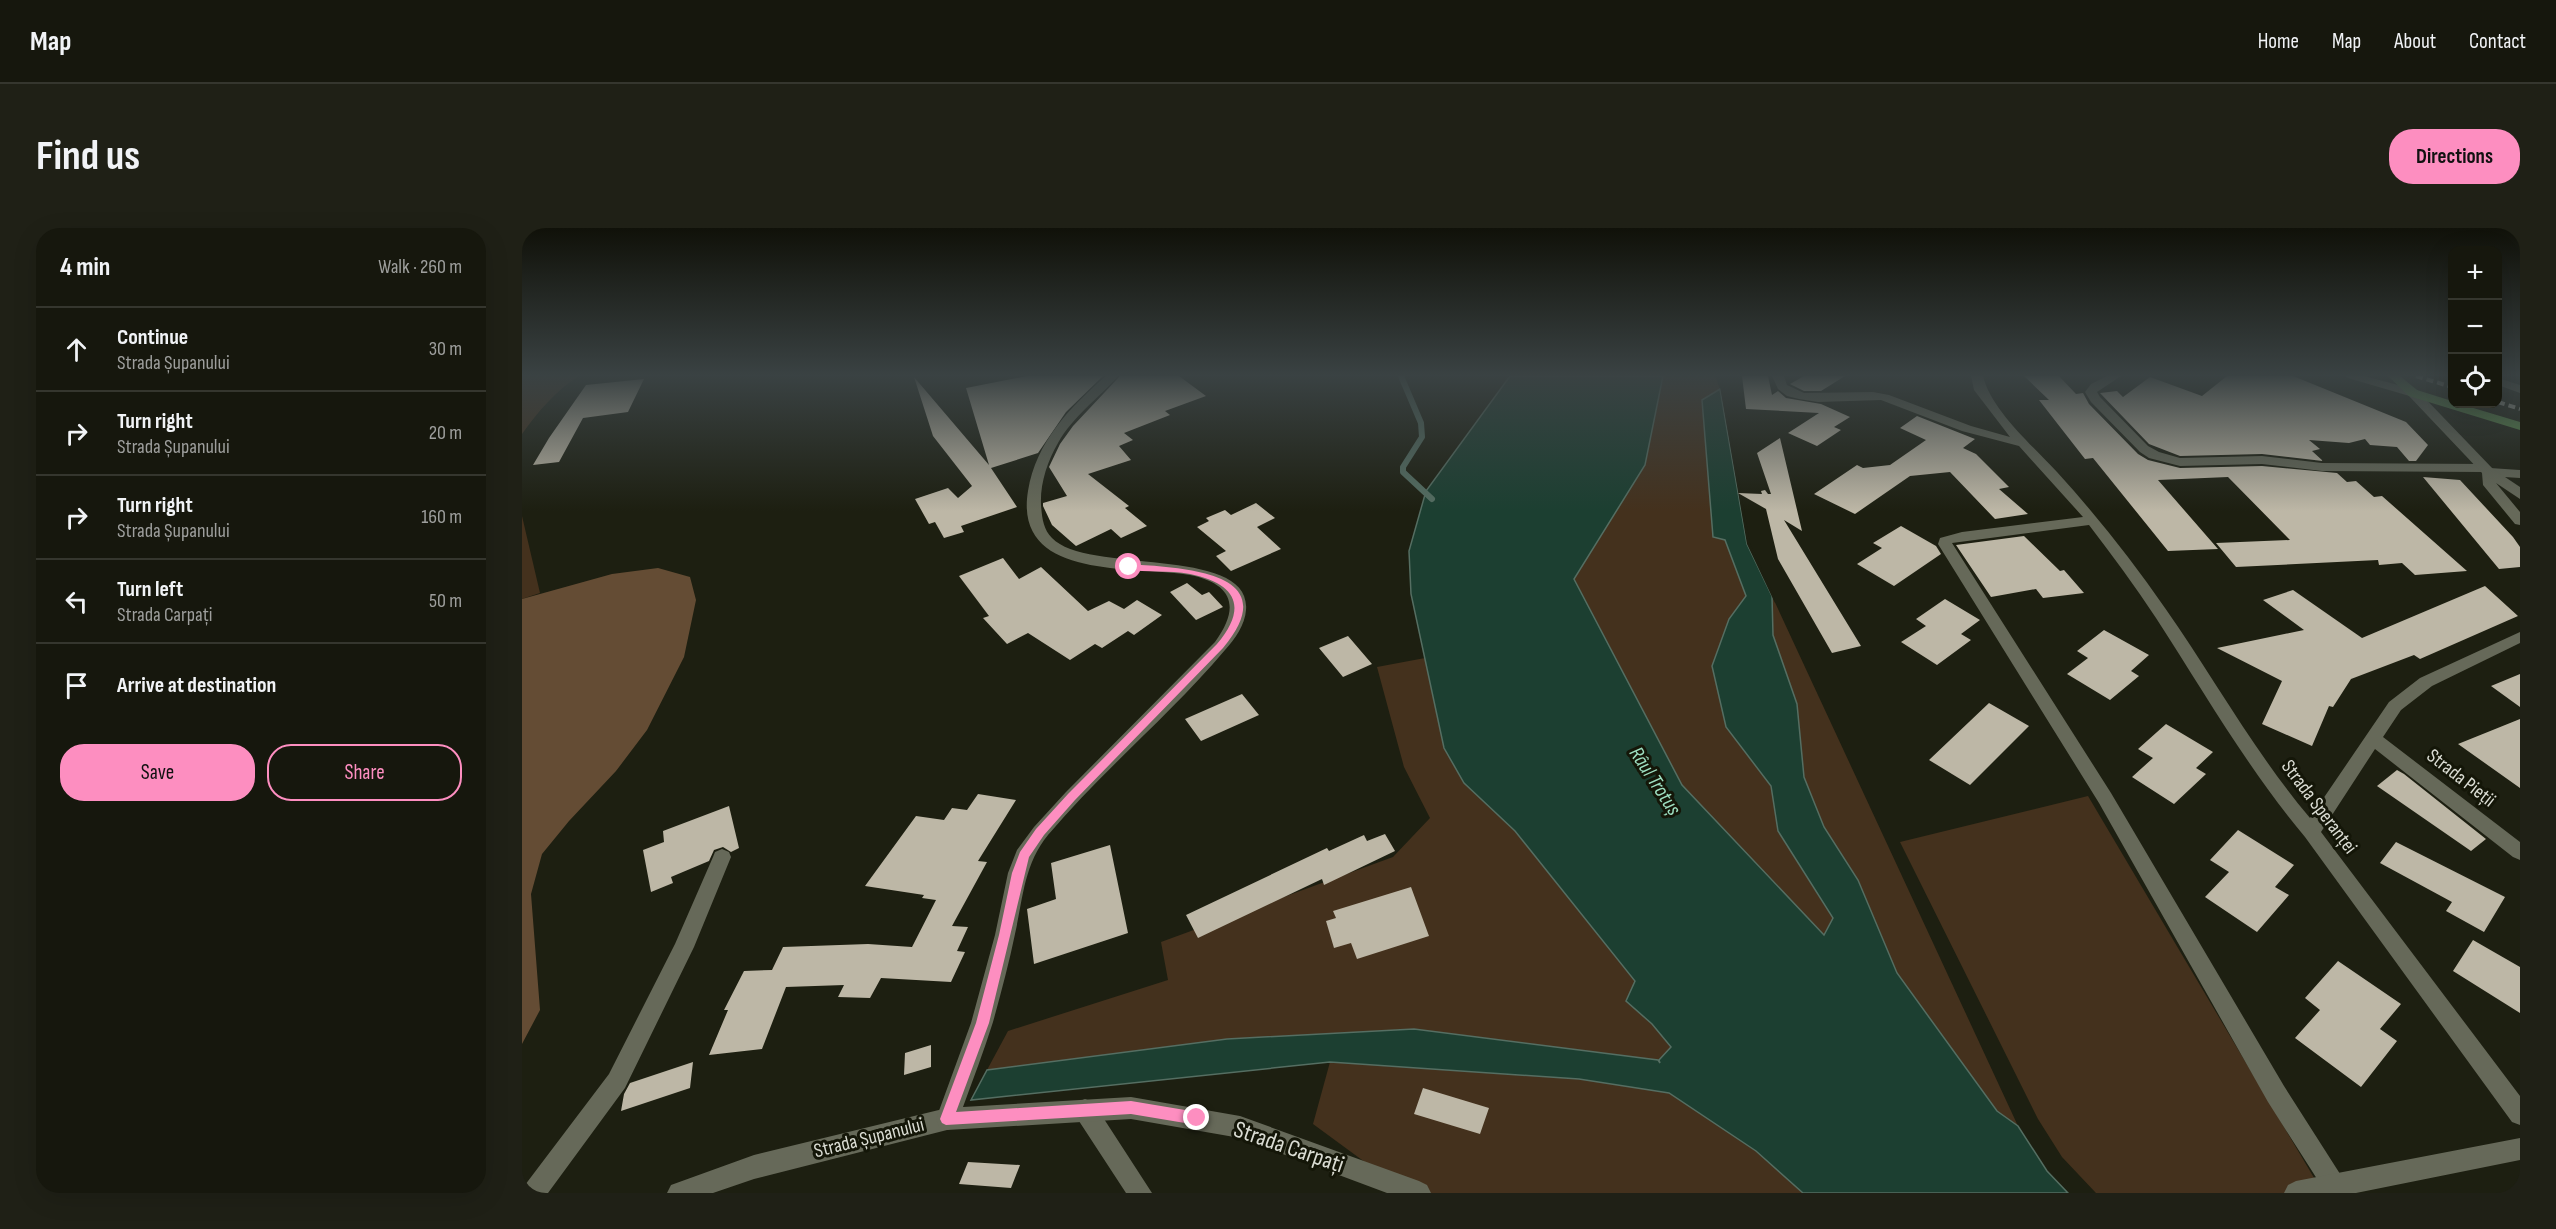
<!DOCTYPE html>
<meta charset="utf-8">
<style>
:root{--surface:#16170d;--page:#1f2016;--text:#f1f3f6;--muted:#9e9f9d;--line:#35362e;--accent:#fd8ec0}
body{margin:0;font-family:"Sofia Sans Condensed",sans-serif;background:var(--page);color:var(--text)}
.controls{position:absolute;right:18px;top:18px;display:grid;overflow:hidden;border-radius:12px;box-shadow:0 6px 24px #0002}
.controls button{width:54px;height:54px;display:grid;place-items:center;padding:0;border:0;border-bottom:2px solid var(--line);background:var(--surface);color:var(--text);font:30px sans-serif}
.stop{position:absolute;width:18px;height:18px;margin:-14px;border:4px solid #fd8ec0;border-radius:50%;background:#fff}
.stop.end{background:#fd8ec0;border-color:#fff;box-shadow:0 2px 6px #0008}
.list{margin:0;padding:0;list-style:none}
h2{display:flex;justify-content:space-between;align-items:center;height:78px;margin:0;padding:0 24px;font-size:26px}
h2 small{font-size:20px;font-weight:400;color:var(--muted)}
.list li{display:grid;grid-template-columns:39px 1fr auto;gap:18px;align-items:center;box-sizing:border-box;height:84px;padding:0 24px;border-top:2px solid var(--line)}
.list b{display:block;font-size:22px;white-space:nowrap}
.list p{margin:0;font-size:20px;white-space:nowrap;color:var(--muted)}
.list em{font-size:20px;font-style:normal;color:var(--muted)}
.actions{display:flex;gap:12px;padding:18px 24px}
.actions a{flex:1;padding:14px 0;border:2px solid var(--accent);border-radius:24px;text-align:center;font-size:21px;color:var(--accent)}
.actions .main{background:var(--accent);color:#111}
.icon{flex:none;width:33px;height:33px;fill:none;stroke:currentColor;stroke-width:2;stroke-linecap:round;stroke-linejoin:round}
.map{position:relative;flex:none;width:1998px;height:965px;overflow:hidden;border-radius:24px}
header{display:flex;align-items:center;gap:36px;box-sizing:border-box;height:84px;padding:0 30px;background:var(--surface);border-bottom:2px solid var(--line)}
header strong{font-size:28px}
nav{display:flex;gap:33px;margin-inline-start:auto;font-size:21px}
.intro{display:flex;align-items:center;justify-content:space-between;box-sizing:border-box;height:144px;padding:0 36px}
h1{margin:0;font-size:42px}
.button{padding:15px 27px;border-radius:24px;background:var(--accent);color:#111;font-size:21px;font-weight:700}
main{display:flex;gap:36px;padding:0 36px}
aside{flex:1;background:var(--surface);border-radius:24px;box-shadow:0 6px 24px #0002}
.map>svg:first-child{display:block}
.green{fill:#44311d}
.forest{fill:#644c34}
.water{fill:#1c3f31;stroke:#556e62;stroke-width:1.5}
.pier{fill:#1d1f11}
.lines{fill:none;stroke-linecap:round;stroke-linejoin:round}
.stream{stroke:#556e62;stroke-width:6}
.building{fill:#bdb7a6}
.minor{fill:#666959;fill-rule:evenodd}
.tertiary{fill:#666959;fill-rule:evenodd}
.primary{fill:#5b8f4b;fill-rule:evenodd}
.rail{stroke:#adafa5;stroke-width:4;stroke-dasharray:7 4;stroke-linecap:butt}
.route{fill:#fd8ec0}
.labels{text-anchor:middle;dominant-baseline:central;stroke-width:6;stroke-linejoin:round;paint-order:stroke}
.street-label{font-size:20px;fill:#dadcd3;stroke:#141608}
.water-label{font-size:21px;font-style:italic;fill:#9ddfc1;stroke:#141608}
.near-street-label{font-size:24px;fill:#dadcd3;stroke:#141608}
</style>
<header>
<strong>Map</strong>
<nav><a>Home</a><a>Map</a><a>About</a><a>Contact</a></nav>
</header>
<div class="intro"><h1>Find us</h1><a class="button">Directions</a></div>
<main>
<aside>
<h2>4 min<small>Walk · 260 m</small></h2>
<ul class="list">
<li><svg class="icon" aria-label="ahead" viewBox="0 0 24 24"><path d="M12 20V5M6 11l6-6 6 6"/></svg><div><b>Continue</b><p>Strada Șupanului</p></div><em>30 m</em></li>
<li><svg class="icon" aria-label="right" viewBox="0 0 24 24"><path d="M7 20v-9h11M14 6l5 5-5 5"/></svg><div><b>Turn right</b><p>Strada Șupanului</p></div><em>20 m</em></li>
<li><svg class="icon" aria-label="right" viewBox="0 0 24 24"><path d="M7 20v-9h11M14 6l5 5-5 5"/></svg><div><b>Turn right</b><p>Strada Șupanului</p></div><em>160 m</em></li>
<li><svg class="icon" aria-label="left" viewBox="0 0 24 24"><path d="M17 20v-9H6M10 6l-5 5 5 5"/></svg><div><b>Turn left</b><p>Strada Carpați</p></div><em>50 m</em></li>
<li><svg class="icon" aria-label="arrive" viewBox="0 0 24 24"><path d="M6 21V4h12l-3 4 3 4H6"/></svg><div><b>Arrive at destination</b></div></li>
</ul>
<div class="actions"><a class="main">Save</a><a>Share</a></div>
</aside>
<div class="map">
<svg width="1998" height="965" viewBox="0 0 1998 965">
<rect width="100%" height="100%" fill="#1d1f11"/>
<path class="green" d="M 0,148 L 57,148 C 34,162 15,185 0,206 Z
M 1141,148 L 1193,148 L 1198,161 L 1181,172 L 1203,312 L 1224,368 L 1207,391 L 1190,438 L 1204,499 L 1249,558 L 1256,603 L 1311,691 L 1301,708 L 1160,557 L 1052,350 L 1123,237 Z
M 0,288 L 18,365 L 0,371 Z
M 1250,368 L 1496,898 L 1475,883 L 1375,745 L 1336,652 L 1302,599 L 1282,549 L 1275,476 L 1251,407 Z
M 903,430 L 922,520 L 942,555 L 993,603 L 1113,753 L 1104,773 L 1130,796 L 1149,820 L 1136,832 L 892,801 L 705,811 L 465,842 L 486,803 L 646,752 L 639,714 L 871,629 L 908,590 L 882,539 L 855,439 Z
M 1566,568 L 1801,965 L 1574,965 L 1540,929 L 1516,891 L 1378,614 Z
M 808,834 L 1058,851 L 1147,865 L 1234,923 L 1281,965 L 885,965 L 791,896 Z"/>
<path class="forest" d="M 136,340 L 168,349 L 174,372 L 162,429 L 125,502 L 94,543 L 47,593 L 20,626 L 9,666 L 18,782 L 0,816 L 0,371 L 90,346 Z"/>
<path class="water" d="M 988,148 L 1141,148 L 1123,237 L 1052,351 L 1160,557 L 1302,707 L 1311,690 L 1256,603 L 1249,558 L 1204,499 L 1190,438 L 1207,391 L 1224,368 L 1203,312 L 1191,309 L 1180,172 L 1198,161 L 1225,316 L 1250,368 L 1251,407 L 1275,476 L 1282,549 L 1302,599 L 1336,652 L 1375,745 L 1475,883 L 1496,898 L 1525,943 L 1546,965 L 1281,965 L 1234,923 L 1147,865 L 1057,851 L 808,834 L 449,872 L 465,842 L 705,811 L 892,801 L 1136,832 L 1138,835 L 1137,832 L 1149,819 L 1130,796 L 1104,773 L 1113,753 L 993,603 L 942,555 L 922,520 L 889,366 L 887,323 L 904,263 Z"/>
<path class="pier" d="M 1198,158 L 1201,161 L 1228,315 L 1252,367 L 1253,375 L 1225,316 Z"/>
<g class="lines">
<path class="stream" d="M 879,148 L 899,195 L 900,209 L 881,239 L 881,244 L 910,271"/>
</g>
<path class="building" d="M 505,148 L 581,148 L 544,184 L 516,225 L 469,240 L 495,279 L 439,298 L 442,304 L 422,310 L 413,294 L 407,296 L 393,271 L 426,260 L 436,270 L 450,258 L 411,208 L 392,149 L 467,237 L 444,160 Z
M 598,148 L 657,148 L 684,168 L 643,183 L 648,187 L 602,205 L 611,212 L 597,218 L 609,232 L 566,246 L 607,278 L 603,280 L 625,298 L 599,310 L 589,301 L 554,318 L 530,297 L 521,278 L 521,275 L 545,268 L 527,239 L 538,216 L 551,198 Z
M 1220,148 L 1246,148 L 1250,167 L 1256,163 L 1264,170 L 1299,176 L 1328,189 L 1312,199 L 1319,202 L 1295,218 L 1266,205 L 1297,185 L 1224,181 Z
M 1282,148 L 1323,148 L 1299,163 L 1282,163 L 1268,156 Z
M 1502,148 L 1537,148 L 1554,166 L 1561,165 L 1567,176 L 1616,226 L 1626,232 L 1658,240 L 1740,238 L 1815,245 L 1825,254 L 1834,253 L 1852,269 L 1860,268 L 1945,343 L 1893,347 L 1880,335 L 1857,337 L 1856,332 L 1714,339 L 1694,315 L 1768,312 L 1706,249 L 1636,252 L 1696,321 L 1646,323 L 1571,230 L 1563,231 L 1517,172 L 1527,172 Z
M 1705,148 L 1771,148 L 1884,194 L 1906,217 L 1894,233 L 1887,233 L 1875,219 L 1848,217 L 1843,211 L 1827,215 L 1787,212 L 1798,221 L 1790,223 L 1801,233 L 1740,226 L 1658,228 L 1627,216 L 1578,165 L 1595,163 L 1601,169 L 1628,149 L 1680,168 Z
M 122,151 L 106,184 L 61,190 L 37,234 L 11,237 L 27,210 L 64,157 Z
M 1395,188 L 1453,211 L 1441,220 L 1454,226 L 1487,259 L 1477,261 L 1506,286 L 1473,291 L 1428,244 L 1388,248 L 1333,286 L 1292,266 L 1335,237 L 1341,240 L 1368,237 L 1404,212 L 1378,200 Z
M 1258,210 L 1280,303 L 1262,292 L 1339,418 L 1310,425 L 1256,331 L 1244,281 L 1216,265 L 1240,266 L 1239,263 L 1243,262 L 1246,266 L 1249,266 L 1235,225 Z
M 1901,249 L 1938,252 L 1991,309 L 1998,319 L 1998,339 L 1977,341 Z
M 734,275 L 753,290 L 735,299 L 759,321 L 709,343 L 694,328 L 704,323 L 675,299 L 687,293 L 684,290 L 703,282 L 709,287 Z
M 1379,298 L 1414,318 L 1419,326 L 1372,358 L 1335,336 L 1360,320 L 1351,315 Z
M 1502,308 L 1538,343 L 1542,342 L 1562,365 L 1521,370 L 1514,361 L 1469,369 L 1434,317 Z
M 481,330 L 497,351 L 519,339 L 566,383 L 587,373 L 602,381 L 615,372 L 640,387 L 612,407 L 606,403 L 580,420 L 573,416 L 548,432 L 506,405 L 485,416 L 461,390 L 467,388 L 437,348 Z
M 665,355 L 680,367 L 687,364 L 701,379 L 674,392 L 648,364 Z
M 1963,358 L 1996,388 L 1898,431 L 1892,427 L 1829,451 L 1811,479 L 1807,478 L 1790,518 L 1740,496 L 1760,453 L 1695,420 L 1782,402 L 1741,372 L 1771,362 L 1840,410 Z
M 1423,371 L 1458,392 L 1439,406 L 1449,412 L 1415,437 L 1379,414 L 1404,398 L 1394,391 Z
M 1582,402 L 1627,427 L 1609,443 L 1617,448 L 1588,472 L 1545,446 L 1566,430 L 1555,423 Z
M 826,408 L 850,436 L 821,449 L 797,420 Z
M 1998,446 L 1998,479 L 1969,458 Z
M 720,466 L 737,487 L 679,513 L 663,491 Z
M 1467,475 L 1507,498 L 1448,557 L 1407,532 Z
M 1998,491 L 1998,560 L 1936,516 Z
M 1644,496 L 1691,524 L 1674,540 L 1684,546 L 1652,576 L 1610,549 L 1631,530 L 1616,521 Z
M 1875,542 L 1882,546 L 1964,611 L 1949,623 L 1855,558 Z
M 456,566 L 494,572 L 456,633 L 465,634 L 430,698 L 446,699 L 435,723 L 443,724 L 429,754 L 359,750 L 348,770 L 316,769 L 322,757 L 264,759 L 240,821 L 187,827 L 206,782 L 202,782 L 222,743 L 250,742 L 261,719 L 346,716 L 390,719 L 414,672 L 400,670 L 402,667 L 343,658 L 394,588 L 422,592 L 430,580 L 445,582 Z
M 207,578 L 217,620 L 209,624 L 201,619 L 192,622 L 187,633 L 149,649 L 151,655 L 129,664 L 121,622 L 142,614 L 141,603 Z
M 1716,602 L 1772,637 L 1753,659 L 1767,667 L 1735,704 L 1683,669 L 1707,644 L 1688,632 Z
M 863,606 L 873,623 L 802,657 L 800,651 L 676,710 L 664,687 L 805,620 L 807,623 L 842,607 L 845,613 Z
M 1874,614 L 1983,669 L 1962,704 L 1924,683 L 1930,674 L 1858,635 Z
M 588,617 L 606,705 L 512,736 L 505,681 L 534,671 L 529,635 Z
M 889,659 L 907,708 L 835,731 L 829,715 L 812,720 L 804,693 L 814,690 L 811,683 Z
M 1951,712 L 1998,739 L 1998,785 L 1931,743 Z
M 1816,733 L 1879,776 L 1858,801 L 1875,813 L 1839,859 L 1773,810 L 1798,782 L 1783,770 Z
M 409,817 L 409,839 L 382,847 L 383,825 Z
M 171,834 L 168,860 L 99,883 L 102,866 L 108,855 Z
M 901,860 L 967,880 L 958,906 L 892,886 Z
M 446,934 L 498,937 L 489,960 L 437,956 Z"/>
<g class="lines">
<path class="minor" d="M 1250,148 L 1262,148 L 1265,157 L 1282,165 L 1351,164 L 1367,167 L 1449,198 L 1488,209 L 1452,162 L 1449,148 L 1461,148 C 1469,182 1511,218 1535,244 C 1574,287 1610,332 1643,380 C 1692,450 1733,525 1788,590 L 1867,474 L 1898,450 L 1998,404 L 1998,415 L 1910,458 L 1879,482 L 1861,509 L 1998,614 L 1998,632 L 1991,629 L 1853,521 L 1799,604 L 1998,868 L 1998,897 L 1990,894 L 1783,609 C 1726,541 1682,464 1634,390 C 1613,358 1590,327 1567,297 L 1430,315 L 1589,565 L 1762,858 L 1820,949 L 1824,957 L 1820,965 L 1804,965 L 1746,874 L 1577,575 L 1416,316 L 1418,310 L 1440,304 L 1561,289 L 1497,218 L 1440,203 L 1359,172 L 1296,174 L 1277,171 L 1265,168 L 1256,161 Z
M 1585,148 L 1599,148 L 1575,164 L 1578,169 L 1626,218 L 1637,224 L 1658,230 L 1740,228 L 1800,235 L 1962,236 L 1968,240 L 1998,242 L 1998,250 L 1966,248 L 1960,244 L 1800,243 L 1740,236 L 1658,238 L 1627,230 L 1618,224 L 1569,174 L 1563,164 L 1569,156 Z
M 1824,148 L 1842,148 L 1895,162 L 1897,165 L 1891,169 L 1826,150 Z
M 1976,150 L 1998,157 L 1998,165 L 1976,157 Z
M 200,621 L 207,624 L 209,629 L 172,719 L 103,860 L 26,965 L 0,965 L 3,957 L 87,846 L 153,716 L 191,629 L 193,624 Z
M 563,871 L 571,874 L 630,965 L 604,965 L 555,890 L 552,882 L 555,874 Z
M 425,880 L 433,883 L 436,891 L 433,899 L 425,902 L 232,951 L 191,965 L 145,965 L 149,957 L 232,927 Z"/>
<path class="tertiary" d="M 584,148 L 596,148 C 576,171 551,188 536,215 C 525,234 518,256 519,277 C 520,289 521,301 530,310 C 565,347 730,317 724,382 C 723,397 713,411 703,422 C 648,487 581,542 526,607 C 502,636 501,671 493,706 C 487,735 479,765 471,794 C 462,823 451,851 441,879 L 609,869 L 718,888 L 897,953 L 905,957 L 909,965 L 865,965 L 718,910 L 609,891 L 425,902 L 417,899 L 414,891 L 449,795 L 473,707 L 486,645 L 495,622 L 512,599 L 544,564 L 693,414 C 718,380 712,356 668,347 C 614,337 491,354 506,263 C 514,214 548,179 584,148 Z
M 1891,161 L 1895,162 L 1971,241 L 1998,259 L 1998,271 L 1974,255 L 1998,284 L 1998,297 L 1993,296 L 1961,257 L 1960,245 L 1887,168 L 1885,165 Z
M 1998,910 L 1998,932 L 1834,965 L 1762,965 L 1766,957 L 1774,953 Z"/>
<path class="primary" d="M 1866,148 L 1878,148 L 1895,162 L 1930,173 L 1930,176 L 1938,176 L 1998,194 L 1998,202 L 1887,168 Z"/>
<path class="rail" d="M 1894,148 L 1930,159
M 1976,174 L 1998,181"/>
</g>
<linearGradient id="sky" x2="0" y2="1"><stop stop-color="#101109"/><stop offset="0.52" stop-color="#3a4243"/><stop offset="1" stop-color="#3a4243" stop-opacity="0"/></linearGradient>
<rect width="1998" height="283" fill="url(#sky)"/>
<path class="route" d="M 607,336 C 658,340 766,342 701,420 L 553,572 L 522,607 L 507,629 L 467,795 L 434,884 L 609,873 L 675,884 L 680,886 L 682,890 L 680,895 L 675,897 L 609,886 L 424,897 L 420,895 L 418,891 L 454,795 L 477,707 L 490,645 L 498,624 L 514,601 L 546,566 L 695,416 C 726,379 715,356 668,346 C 647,342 625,345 604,341 L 602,339 Z"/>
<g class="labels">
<g class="street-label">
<text transform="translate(1939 550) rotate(38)">Strada Pieții</text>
<text transform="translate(1797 579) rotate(53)">Strada Speranței</text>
<text transform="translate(347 910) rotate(-14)">Strada Șupanului</text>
</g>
<g class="water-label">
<text transform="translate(1133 553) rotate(57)">Râul Trotuș</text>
</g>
<g class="near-street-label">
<text transform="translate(767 919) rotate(19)">Strada Carpați</text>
</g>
</g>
</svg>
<div class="controls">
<button>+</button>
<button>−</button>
<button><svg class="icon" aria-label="locate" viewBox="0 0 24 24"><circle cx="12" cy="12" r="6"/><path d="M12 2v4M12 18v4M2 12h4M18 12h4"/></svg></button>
</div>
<div class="stop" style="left:607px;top:339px"></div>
<div class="stop end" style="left:675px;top:890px"></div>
</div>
</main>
